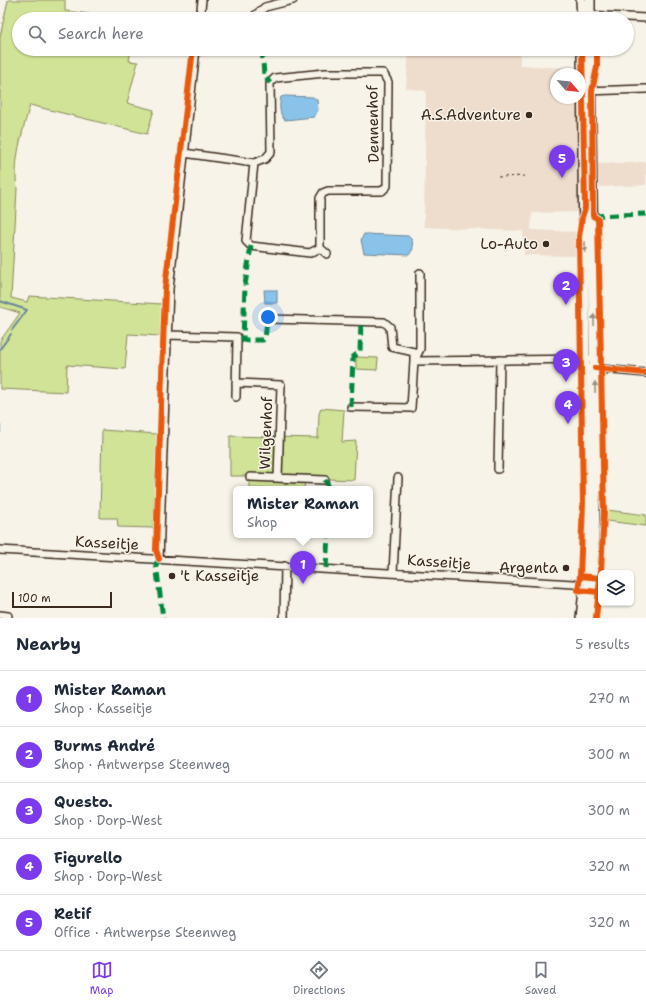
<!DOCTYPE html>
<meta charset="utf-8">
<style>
:root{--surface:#fff;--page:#f2f2f3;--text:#1f2937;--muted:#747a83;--line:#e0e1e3;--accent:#7c3aed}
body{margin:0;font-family:"Shantell Sans",sans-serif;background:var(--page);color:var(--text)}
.controls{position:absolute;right:12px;bottom:12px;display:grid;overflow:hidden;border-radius:6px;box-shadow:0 1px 3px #0004}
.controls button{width:36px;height:36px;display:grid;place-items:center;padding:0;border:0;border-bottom:1px solid var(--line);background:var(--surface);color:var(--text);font:20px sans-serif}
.compass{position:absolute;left:550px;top:68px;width:36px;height:36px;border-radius:50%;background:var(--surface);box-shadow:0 1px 3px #0004;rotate:118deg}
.scale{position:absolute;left:12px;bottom:10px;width:100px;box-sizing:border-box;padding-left:4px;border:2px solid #3b2a1e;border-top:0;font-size:11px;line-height:14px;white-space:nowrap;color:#3b2a1e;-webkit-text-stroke:3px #f7f3e8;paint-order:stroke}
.you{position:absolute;left:268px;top:317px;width:14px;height:14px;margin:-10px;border:3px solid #fff;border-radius:50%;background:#1a73e8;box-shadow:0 0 0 6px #1a73e833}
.badge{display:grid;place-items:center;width:26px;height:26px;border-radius:50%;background:var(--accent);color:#fff;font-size:13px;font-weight:700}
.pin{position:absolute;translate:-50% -33px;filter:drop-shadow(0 1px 2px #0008)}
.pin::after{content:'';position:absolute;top:21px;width:14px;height:12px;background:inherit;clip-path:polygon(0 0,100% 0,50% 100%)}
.popup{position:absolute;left:233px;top:486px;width:140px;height:52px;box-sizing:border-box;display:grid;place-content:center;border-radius:6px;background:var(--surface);filter:drop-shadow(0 1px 3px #0005);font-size:13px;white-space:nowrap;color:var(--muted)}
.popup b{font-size:15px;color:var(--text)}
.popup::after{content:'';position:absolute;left:50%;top:100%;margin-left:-8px;border:8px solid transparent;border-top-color:var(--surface)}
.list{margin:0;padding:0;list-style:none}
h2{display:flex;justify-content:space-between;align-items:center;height:52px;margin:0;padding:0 16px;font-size:17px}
h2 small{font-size:13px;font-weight:400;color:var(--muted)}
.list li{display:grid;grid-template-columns:26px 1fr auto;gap:12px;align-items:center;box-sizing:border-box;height:56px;padding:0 16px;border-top:1px solid var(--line)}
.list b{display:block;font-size:15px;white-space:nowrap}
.list p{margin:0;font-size:13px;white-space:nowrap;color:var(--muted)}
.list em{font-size:13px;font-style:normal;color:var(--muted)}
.icon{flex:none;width:22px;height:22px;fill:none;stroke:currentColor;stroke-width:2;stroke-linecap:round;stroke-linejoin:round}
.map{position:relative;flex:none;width:646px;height:618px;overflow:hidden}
.search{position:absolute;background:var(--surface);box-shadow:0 1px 3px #0004;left:12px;right:12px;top:12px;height:44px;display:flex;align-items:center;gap:10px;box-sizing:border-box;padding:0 14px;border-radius:22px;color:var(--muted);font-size:15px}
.sheet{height:332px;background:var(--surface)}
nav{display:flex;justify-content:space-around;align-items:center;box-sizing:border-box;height:56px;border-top:1px solid var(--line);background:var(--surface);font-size:11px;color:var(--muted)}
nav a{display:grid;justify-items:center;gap:2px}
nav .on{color:var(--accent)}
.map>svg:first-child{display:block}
.built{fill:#eedccd}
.green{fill:#d0e397;stroke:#86865a}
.water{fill:#8ac3e9;stroke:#6a8698}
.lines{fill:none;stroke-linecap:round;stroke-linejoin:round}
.stream{stroke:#6a8698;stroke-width:2}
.minor-casing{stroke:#3b2a1e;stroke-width:10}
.major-casing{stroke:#3b2a1e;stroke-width:12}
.path{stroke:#3b2a1e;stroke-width:1;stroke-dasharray:3 3;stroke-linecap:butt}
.minor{stroke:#f7f3e8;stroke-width:7}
.major{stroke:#f7f3e8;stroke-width:9}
.quiet{stroke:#00873e;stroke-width:5;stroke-dasharray:10 5;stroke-linecap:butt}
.cycleway-casing{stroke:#f7f3e8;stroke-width:8}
.cycleway{stroke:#e8590c;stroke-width:6}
.oneway{fill:#998e83}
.poi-dot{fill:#3b2a1e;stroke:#f7f3e8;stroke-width:1.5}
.labels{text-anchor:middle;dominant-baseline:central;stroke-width:3;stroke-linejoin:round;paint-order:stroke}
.poi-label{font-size:15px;fill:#3b2a1e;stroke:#f7f3e8;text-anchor:end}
.street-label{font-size:15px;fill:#3b2a1e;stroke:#f7f3e8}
</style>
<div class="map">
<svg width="646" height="618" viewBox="0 0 646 618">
<rect width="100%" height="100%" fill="#f7f3e8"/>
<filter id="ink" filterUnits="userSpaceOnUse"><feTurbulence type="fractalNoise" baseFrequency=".025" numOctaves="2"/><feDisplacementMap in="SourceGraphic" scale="8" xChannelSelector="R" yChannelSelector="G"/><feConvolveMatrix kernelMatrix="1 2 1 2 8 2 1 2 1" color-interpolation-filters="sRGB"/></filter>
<g filter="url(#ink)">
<path class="built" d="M 409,49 L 520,49 L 520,65 L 577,69 L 578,74 L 556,74 L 556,98 L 579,98 L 579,212 L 532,213 L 531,230 L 580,232 L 577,256 L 524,255 L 523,231 L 424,227 L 426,91 L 406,88 Z
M 646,162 L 646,185 L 599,187 L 598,164 Z"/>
<path class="green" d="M 8,0 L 65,0 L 65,11 L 132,19 L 19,19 L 19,49 L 131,49 L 129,61 L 138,62 L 127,103 L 154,110 L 147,134 L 30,105 C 22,133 13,160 17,189 L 11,298 L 27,302 L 29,296 L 162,304 L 160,336 L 128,334 L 125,369 L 67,365 L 66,392 L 0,389 L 0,341 L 20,313 L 0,307 L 0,37 Z
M 356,357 L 378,358 L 377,370 L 356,369 Z
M 321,408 L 344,410 L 342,442 L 356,441 L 354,480 L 305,478 L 304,489 L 249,489 L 249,476 L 230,476 L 230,436 L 318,438 L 319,414 Z
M 102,430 L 157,434 L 153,528 L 118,527 L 117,518 L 100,518 Z
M 607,510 L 646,515 L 646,526 L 607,521 Z"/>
<path class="water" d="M 285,96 L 313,97 L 317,100 L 318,110 L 314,117 L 285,120 C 279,115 279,105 281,97 Z
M 364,234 L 408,236 L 412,240 L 413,249 L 409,255 L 364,253 L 361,240 Z
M 264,290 L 277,290 L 277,303 L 265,303 Z"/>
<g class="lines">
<path class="stream" d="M 0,301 L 27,310 L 12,330
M 0,349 L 11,334
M 0,425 L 0,432"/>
<g class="minor-casing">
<path id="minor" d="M 586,15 L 646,18
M 200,19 L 202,0
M 251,19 L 265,7 L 293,0
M 586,91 L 646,89
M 184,153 L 254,163 L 265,159 L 271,152 L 270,83 L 275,78 L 325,73 L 383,73 L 388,82 L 387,186 L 382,191 L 328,191 L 323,193 L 320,198 L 320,248 L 310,253 L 251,246 L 246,241 L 254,163
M 320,248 L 327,254
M 269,319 L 384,322 L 390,327 L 392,347 L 414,352 L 414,361
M 167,335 L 237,337 L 236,397
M 415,359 L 420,349 L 420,273
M 590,368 L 646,373
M 236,383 L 281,385 L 278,478
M 351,407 L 411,408 L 414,361 L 595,359
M 498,469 L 500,360
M 250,477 L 325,480
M 0,550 L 590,585
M 159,559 L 169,289 L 196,49
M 393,573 L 398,478
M 0,615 L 8,616
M 284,618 L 285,566"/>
</g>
<g class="major-casing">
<path id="major" d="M 581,0 L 582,19
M 590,0 L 590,19
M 581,618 L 588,554 L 589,475 L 585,359 L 582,49
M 588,618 L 593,569 L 596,475 L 590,49"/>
</g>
<path class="path" d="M 498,177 L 528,176"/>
<use href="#minor" class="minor"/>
<use href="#major" class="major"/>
<path class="quiet" d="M 262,49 L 264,75 L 270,83
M 593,216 L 646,214
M 251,246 L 245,285 L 243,340 L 263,340 C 268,334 264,325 269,319
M 351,407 L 353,357 L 360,352 L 361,321
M 325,480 L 330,489
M 159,559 L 156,564 L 163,618
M 326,568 L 328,535"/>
<g class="cycleway-casing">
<path id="cycleway" d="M 595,368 L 646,373
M 159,559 L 156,550 L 165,288 L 193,49
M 580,576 L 583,503 L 579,237 L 582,217 L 585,208 L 582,49
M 599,592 L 578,590 L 580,576 L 600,578
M 596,618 L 601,570 L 604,512 L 598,219 L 593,216 L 592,91 L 597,67 L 597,49"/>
</g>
<use href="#cycleway" class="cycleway"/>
</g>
<defs><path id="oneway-solid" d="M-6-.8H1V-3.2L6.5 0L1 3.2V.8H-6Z"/></defs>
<g class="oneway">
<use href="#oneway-solid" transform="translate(585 247) rotate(90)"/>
<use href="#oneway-solid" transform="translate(594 320) rotate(-91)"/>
<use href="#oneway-solid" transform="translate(595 387) rotate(-91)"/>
</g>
</g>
<g class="poi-dot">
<circle cx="529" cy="115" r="4"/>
<circle cx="546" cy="244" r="4"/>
<circle cx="566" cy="568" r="4"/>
<circle cx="172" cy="576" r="4"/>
</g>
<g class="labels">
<g class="poi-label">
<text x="521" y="115">A.S.Adventure</text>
<text x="538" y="244">Lo-Auto</text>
<text x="558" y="568">Argenta</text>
<text x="180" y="576" text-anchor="start">'t Kasseitje</text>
</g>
<g class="street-label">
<text transform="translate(373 124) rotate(-91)">Dennenhof</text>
<text transform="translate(266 433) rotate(-88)">Wilgenhof</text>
<text transform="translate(107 543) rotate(3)">Kasseitje</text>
<text transform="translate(439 562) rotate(4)">Kasseitje</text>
</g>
</g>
</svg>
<div class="controls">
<button><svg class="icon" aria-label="layers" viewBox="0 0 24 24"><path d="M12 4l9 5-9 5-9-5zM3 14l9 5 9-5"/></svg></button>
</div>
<svg class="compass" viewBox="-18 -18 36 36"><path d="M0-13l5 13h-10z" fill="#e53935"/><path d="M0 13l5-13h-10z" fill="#747a83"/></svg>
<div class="scale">100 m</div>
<div class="you"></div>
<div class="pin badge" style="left:303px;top:584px">1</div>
<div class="popup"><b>Mister Raman</b>Shop</div>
<div class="pin badge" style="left:566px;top:305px">2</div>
<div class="pin badge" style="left:566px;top:382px">3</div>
<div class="pin badge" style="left:568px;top:424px">4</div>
<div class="pin badge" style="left:562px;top:178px">5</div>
<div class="search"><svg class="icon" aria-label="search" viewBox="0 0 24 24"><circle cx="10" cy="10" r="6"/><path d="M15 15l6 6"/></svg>Search here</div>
</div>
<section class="sheet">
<h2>Nearby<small>5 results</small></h2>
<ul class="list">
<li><span class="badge">1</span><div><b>Mister Raman</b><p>Shop · Kasseitje</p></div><em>270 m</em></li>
<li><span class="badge">2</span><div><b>Burms André</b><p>Shop · Antwerpse Steenweg</p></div><em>300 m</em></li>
<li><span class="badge">3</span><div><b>Questo.</b><p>Shop · Dorp-West</p></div><em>300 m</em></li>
<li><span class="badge">4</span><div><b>Figurello</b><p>Shop · Dorp-West</p></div><em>320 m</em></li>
<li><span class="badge">5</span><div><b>Retif</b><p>Office · Antwerpse Steenweg</p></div><em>320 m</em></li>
</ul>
</section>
<nav>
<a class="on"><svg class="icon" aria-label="map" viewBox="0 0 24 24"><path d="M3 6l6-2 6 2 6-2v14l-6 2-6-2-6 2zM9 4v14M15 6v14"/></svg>Map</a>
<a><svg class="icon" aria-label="directions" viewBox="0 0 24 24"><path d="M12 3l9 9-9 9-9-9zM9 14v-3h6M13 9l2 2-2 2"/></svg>Directions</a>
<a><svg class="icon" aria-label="saved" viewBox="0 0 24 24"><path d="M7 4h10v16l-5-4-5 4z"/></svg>Saved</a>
</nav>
